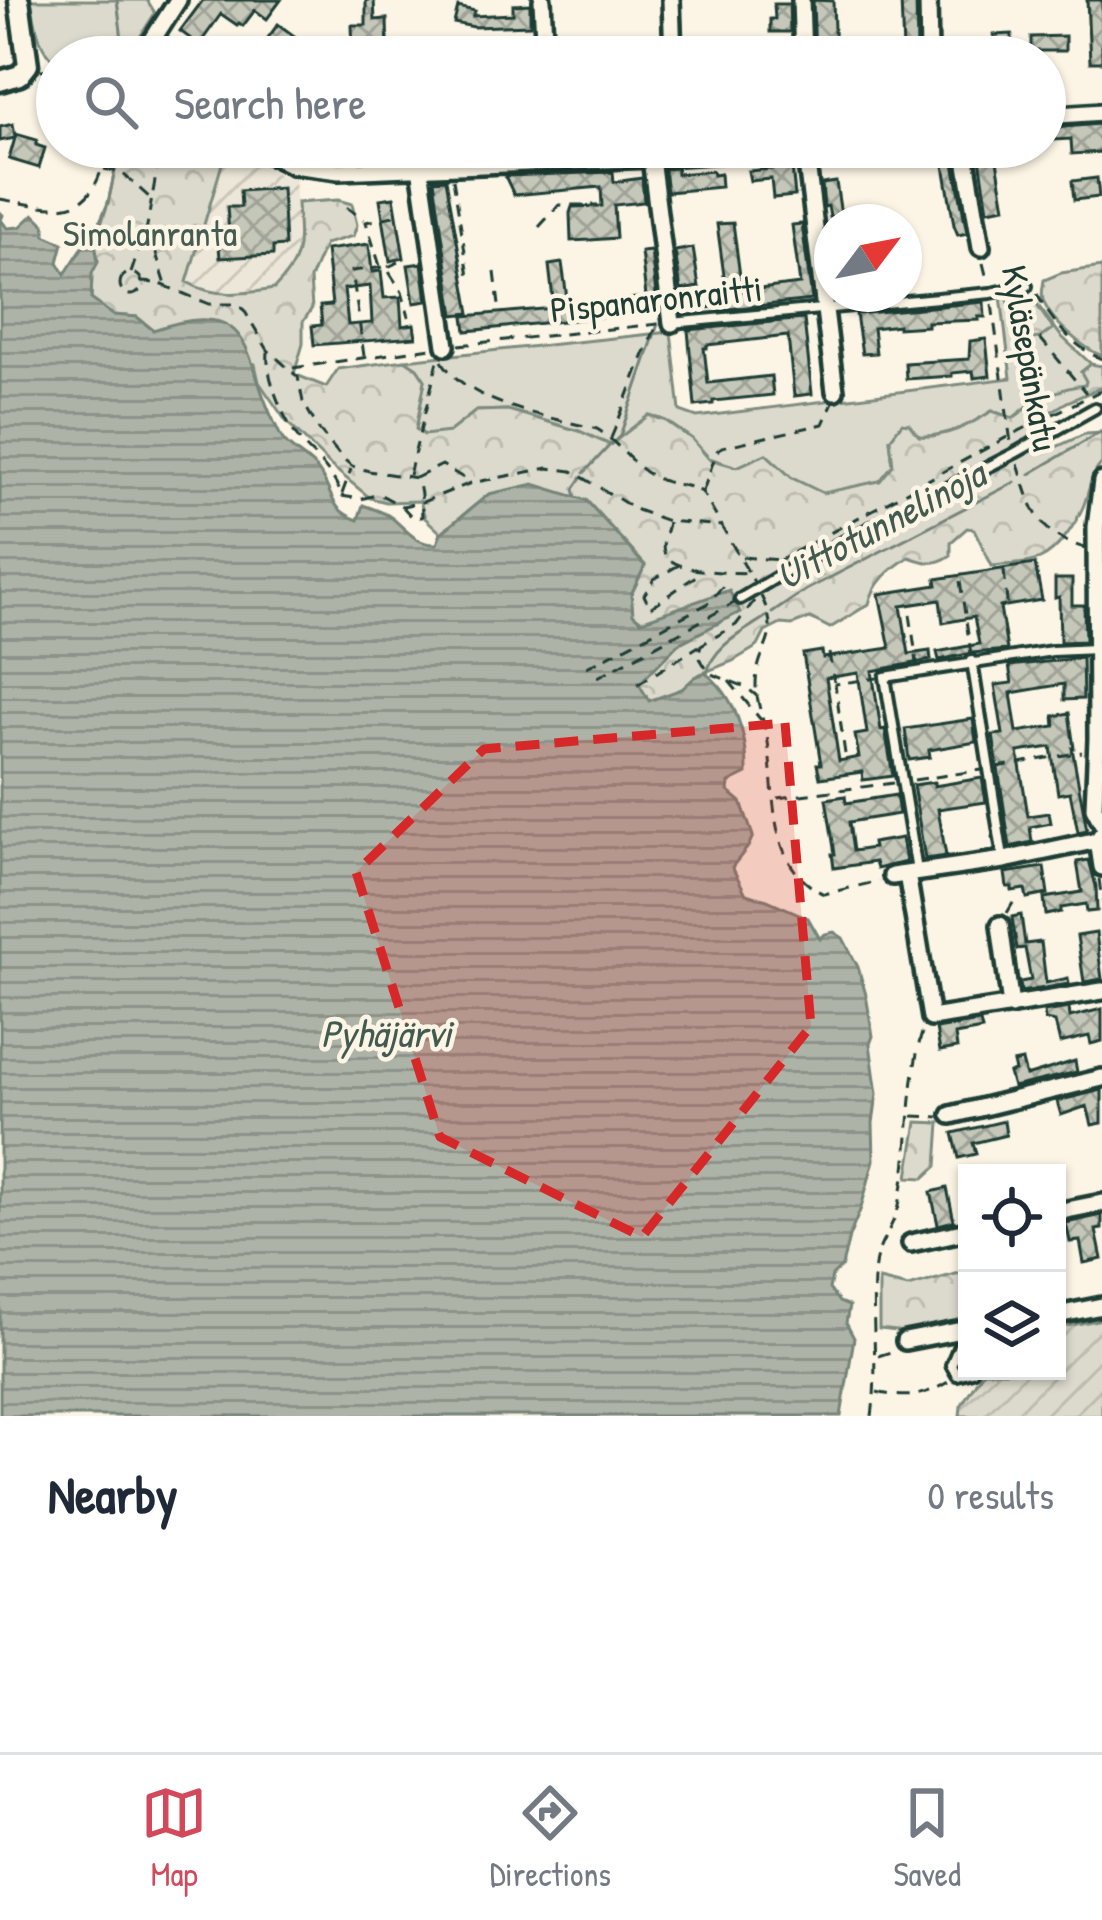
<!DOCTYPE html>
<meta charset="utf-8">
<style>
:root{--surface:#fff;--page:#f6f6f7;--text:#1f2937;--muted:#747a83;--line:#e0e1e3;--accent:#d1495b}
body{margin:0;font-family:"Patrick Hand",sans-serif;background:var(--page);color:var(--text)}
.controls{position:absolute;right:36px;bottom:36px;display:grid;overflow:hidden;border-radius:0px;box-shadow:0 3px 9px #0004}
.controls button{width:108px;height:108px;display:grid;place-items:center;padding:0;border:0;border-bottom:3px solid var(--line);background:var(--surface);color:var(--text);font:60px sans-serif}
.compass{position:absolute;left:814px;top:204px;width:108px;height:108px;border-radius:50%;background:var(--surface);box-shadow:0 3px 9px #0004;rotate:58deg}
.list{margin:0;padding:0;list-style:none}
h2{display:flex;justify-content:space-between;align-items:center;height:156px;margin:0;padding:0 48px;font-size:51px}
h2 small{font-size:39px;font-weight:400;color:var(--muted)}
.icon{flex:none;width:66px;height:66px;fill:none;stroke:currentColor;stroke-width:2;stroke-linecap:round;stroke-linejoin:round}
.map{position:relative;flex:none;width:1102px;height:1416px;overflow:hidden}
.search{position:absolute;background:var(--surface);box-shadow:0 3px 9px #0004;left:36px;right:36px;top:36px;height:132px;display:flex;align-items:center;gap:30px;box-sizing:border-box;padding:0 42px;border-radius:66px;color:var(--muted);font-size:45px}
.sheet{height:336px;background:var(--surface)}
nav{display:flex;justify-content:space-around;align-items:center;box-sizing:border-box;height:168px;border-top:3px solid var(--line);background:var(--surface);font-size:33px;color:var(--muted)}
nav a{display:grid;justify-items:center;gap:6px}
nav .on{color:var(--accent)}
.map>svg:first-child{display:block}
.industrial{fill:url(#industrial-furrows)}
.grass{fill:#dcdacc;stroke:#7e8c80;stroke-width:3}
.forest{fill:url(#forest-crowns);stroke:#7e8c80;stroke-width:3}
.garden{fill:url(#garden-furrows);stroke:#7e8c80;stroke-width:3}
.water{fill:url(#water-rules);stroke:#758479;stroke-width:3}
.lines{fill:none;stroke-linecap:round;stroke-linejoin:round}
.stream{stroke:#758479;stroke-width:3}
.building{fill:url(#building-cross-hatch);stroke:#1f3d34;stroke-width:3;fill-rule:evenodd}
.service-casing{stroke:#1f3d34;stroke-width:16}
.minor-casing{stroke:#1f3d34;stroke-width:24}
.tertiary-casing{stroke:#1f3d34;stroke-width:27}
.path{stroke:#1f3d34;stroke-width:3;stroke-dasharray:12 9;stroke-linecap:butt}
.service{stroke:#fcf5e5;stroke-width:8}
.minor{stroke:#fcf5e5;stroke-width:15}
.tertiary{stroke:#fcf5e5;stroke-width:18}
.marked{fill:#d62828;fill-opacity:0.2;stroke:#d62828;stroke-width:9;stroke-dasharray:24 15;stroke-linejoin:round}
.labels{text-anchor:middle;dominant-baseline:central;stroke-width:9;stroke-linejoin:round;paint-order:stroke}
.park-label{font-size:36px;fill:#455c52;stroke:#fcf5e5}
.street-label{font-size:36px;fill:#1f3d34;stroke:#fcf5e5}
.water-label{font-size:39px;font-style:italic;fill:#435a51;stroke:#fcf5e5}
</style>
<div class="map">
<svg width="1102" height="1416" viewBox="0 0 1102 1416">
<defs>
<pattern id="industrial-furrows" width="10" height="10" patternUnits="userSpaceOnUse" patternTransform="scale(3)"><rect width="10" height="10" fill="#ece7d8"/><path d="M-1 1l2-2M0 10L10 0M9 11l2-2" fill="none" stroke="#cac7ba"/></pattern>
<pattern id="forest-crowns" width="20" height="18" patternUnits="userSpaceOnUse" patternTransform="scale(3)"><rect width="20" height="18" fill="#dcdacc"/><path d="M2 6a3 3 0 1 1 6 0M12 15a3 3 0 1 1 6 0" fill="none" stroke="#bcbcb0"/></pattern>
<pattern id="garden-furrows" width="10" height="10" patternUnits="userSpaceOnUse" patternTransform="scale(3)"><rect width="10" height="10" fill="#dcdacc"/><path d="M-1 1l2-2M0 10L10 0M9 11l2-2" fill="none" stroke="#bcbcb0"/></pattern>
<pattern id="water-rules" width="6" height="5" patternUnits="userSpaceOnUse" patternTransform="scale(3)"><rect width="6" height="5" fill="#aeb3a7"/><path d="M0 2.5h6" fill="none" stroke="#8d9389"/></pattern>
<pattern id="building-cross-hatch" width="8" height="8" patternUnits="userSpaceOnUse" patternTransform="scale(3)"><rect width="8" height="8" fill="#c5c7b9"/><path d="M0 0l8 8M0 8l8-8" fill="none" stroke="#9fa397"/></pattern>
</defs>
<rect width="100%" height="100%" fill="#fcf5e5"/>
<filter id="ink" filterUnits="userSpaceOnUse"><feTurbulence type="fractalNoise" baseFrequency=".00833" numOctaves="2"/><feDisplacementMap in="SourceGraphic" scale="24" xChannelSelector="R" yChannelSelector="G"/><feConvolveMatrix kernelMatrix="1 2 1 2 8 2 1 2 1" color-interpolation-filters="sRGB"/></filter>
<g filter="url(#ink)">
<path class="industrial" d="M 227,147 L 237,147 L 279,175 L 295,179 L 299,248 L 294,265 L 274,289 L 243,294 L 200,291 L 187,282 Z"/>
<path class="grass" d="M 31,0 L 147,0 L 155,13 L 131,51 L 123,57 L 57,57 L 56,63 C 37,47 36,24 31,0 Z
M 1030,295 L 1061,336 L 1091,364 L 1081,372 L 1087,381 L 1085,385 L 1028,406 L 1013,418 L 992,411 C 970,425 945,438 919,436 L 909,424 L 890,440 L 893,465 L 880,481 L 823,494 L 792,478 L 766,454 L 737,467 L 709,458 L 692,439 L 666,421 L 650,415 L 611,445 L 579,431 L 507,410 L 476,411 L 449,433 L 425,435 L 416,429 L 425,380 L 417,368 L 405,360 L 671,332 L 680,411 L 697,417 L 1011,378 L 1001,296 Z"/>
<path class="forest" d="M 120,147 L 227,147 L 187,282 C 213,298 245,294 274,289 C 304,259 299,243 297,203 L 338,200 L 352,204 L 357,225 L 353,236 L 325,244 L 310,279 L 312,308 L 303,322 L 303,344 L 294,374 L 326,387 L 338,369 L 405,360 L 417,368 L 425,380 L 416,429 L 424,435 L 449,432 L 476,411 L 508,410 L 579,431 L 610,445 L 649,415 L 666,421 L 692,439 L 709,459 L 737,467 L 766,454 L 792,478 L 823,493 L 880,481 L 893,465 L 890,439 L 902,423 L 909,424 L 919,436 C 945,438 970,425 992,411 L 1013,418 C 1035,402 1058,387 1085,385 L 1086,381 L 1081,372 L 1091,364 L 1102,366 L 1102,387 L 1067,402 L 1036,421 L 1029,440 L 1045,452 L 1085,434 L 1102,433 L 1102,463 C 1089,477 1090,491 1083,507 C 1075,525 1058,551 1040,559 C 1026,565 1006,564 992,566 L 974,529 L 967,528 L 951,542 L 951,555 C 935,566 926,563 909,557 C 890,569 874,582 869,604 L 830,628 L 810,618 L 792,625 L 781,624 L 765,632 L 758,646 L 733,661 L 700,674 L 682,689 L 669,695 L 649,701 L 638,684 L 678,644 L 739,612 L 642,621 L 633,615 L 631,595 L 645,565 L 586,500 L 489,494 L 441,533 L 425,518 L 420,501 L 386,502 L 370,498 L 331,466 L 286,421 L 259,382 L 255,364 L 153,330 L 137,317 L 113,315 L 91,300 L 92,273 L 98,262 L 95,243 L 108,203 Z
M 1102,267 L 1102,356 C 1083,348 1050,321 1043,300 C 1041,293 1043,288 1044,280 L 1061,273 Z
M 1026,297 L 1036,304 L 1053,329 L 1040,338 L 1022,340 L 1008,300 Z
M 917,1122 L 940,1123 L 937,1166 L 924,1178 L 908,1177 Z
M 967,1271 L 967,1323 L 922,1334 L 879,1329 L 879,1280 L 908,1287 Z"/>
<path class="garden" d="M 1102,1319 L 1102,1416 L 960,1416 L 961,1406 L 983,1371 L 1057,1371 L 1057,1328 Z"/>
<path class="water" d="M 0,212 L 3,215 L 1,220 L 7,228 L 20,227 L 34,214 L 45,225 L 45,235 L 63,243 L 58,262 L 65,274 L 100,221 L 95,243 L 98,262 L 92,273 L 91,299 L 113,315 L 137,317 L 153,330 C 259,295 241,356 275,424 C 278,430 280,436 284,441 C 294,453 309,458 319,472 C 334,494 329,510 358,520 L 363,505 C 373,509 385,512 392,518 C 407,530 416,545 437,544 L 441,533 L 489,494 L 534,484 L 586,500 L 645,566 L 631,594 L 633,614 L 641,621 L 729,590 L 740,612 L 678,644 L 639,684 L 649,701 L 682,689 L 695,677 L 705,673 C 735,694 748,738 747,774 L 729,783 L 728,791 L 741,802 L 753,836 L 748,847 L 732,867 L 746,894 L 767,900 L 808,918 L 820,939 L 825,934 L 834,932 L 843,938 L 858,967 L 866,995 L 873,1036 L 870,1044 L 877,1094 L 873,1123 L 874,1160 L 861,1208 L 849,1237 L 842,1266 L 832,1276 L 829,1289 L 839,1302 L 849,1306 L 846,1323 L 854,1338 L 841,1416 L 0,1416 Z"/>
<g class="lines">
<path class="stream" d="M 117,0 L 123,47
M 100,221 L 108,203 L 120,147
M 616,440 L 620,436 L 658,324
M 584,473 L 612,443
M 1030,474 L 1102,431
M 576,497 L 574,489 L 582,477
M 772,613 L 806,590 L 1015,482
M 707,674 C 712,646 745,631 767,616"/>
</g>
<path class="building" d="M 203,0 L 281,0 L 267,19 L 255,10 L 243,26 L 239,23 L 237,25 L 221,14 L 199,45 L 180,31 Z
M 366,0 L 374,0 L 375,20 L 387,19 L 388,57 L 360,57 L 360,53 L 353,53 L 352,25 L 366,25 Z
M 813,0 L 833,1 L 835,57 L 815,57 Z
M 901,0 L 916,0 L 917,51 L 903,52 Z
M 1087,0 L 1102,0 L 1102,62 L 1090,62 Z
M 530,4 L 530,25 L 474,27 L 454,23 L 458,7 L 475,11 L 473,16 L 513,14 L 513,5 Z
M 774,4 L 789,4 L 790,32 L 770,32 L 770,19 L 775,19 Z
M 278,24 L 297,38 L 283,57 L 254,57 Z
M 1012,34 L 1012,57 L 994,57 L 994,53 L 988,53 L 988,44 L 994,43 L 994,35 Z
M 1065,36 L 1065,51 L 1031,51 L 1031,37 Z
M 13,124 L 15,137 L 16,134 L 37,140 L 36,145 L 45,148 L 39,168 L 9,159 L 15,138 L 0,141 L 0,127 Z
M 1099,124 L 1101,152 L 1072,154 L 1071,139 L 1054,140 L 1053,128 Z
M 867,147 L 923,147 L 923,152 L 881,159 L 882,163 L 834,169 L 831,153 Z
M 941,147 L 951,147 L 967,233 L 958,235 L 954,225 Z
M 995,149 L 1005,207 L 988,210 L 979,152 Z
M 792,167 L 795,196 L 773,198 L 771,179 L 750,181 L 748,171 Z
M 677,168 L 677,174 L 712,171 L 713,175 L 720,174 L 721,187 L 667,192 L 664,169 Z
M 613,172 L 614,182 L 642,178 L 644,202 L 614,205 L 616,238 L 590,240 L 571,241 L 570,213 L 572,207 L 602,206 L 601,187 L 514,195 L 505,176 Z
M 1097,178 L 1099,197 L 1074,200 L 1072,181 Z
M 446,179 L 470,313 L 454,315 L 434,180 Z
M 836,182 L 841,215 L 830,217 L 828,206 L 824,207 L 822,184 Z
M 282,188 L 285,246 L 273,247 L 273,255 L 220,258 L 218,233 L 229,233 L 227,207 L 241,207 L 240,191 Z
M 394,197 L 404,258 L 390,261 L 380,199 Z
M 733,223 L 742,291 L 800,284 L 792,225 L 802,224 L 812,300 L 719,310 L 718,307 L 705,308 L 703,293 L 726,290 L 717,224 Z
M 369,244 L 372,272 L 381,271 L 384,298 L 400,297 L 402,326 L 414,324 L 416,337 L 314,345 L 312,326 L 322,325 L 320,306 L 332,305 L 326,250 ZM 370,286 L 372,323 L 348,325 L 344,289 Z
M 693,248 L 699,287 L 681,290 L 675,251 Z
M 651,251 L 656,295 L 646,297 L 641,252 Z
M 422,263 L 427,301 L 414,303 L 408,265 Z
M 562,263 L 568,305 L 639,298 L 641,313 L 466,331 L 464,316 L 554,308 L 549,265 Z
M 984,302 L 985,317 L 978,317 L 979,320 L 927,322 L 927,326 L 898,328 L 898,325 L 873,328 L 876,353 L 862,354 L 856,314 Z
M 804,319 L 812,394 L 794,396 L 788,336 L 707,345 L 707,348 L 704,348 L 708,383 L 771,376 L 773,395 L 713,401 L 713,404 L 695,406 L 688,330 Z
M 986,339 L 990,376 L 974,378 L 973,371 L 952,373 L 952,376 L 906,379 L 905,363 L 969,359 L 970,341 Z
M 1035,564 L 1042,600 L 1000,607 L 1007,650 L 972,653 L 939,660 L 937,652 L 979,644 L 974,617 L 943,623 L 940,600 L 901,606 L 909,654 L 930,651 L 931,660 L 872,671 L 881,730 L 885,729 L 893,776 L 863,780 L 862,772 L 820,778 L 817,764 L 821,764 L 803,654 L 822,651 L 823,658 L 890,648 L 879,594 L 937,585 L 936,579 ZM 858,673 L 867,733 L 855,735 L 859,757 L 839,761 L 826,678 Z
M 1055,579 L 1072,579 L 1072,605 L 1084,605 L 1085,641 L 1060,642 L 1059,597 L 1055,598 Z
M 1082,658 L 1083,699 L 1064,700 L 1064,684 L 1011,693 L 1017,732 L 1055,726 L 1054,716 L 1069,713 L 1074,748 L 1072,748 L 1087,830 L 1078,832 L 1070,792 L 1058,794 L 1051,747 L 1018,752 L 1028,816 L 1049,813 L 1051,823 L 1030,827 L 1032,842 L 1010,847 L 993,735 L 1003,734 L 995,685 L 1012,683 L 1009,666 Z
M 973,719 L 976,742 L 929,750 L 930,757 L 909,760 L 905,729 Z
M 982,778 L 986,802 L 938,809 L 946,856 L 925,859 L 913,785 L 934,782 L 934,786 Z
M 896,795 L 899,814 L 849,822 L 853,851 L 873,848 L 872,843 L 902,838 L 906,862 L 877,869 L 875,862 L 834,868 L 832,854 L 835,854 L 826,799 L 845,796 L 846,803 Z
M 1089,860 L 1096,886 L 1097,911 L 1087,912 L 1086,904 L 1061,908 L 1061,912 L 1046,915 L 1044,898 L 1082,892 L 1077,862 Z
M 1044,867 L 1048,894 L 1027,898 L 1025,889 L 1012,891 L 1012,887 L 1007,887 L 1005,873 Z
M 1021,915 L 1025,944 L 1041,942 L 1046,983 L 1068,978 L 1069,984 L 1021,992 L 1020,982 L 1031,980 L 1025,948 L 1017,949 L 1012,917 Z
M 1096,933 L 1102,979 L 1084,982 L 1077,936 Z
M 1069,1008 L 1070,1017 L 1102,1009 L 1102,1041 L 1091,1044 L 1089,1036 L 1060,1043 L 1055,1022 L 1045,1020 L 1044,1012 Z
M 980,1022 L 982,1030 L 955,1035 L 957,1048 L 940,1051 L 936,1029 Z
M 1022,1061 L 1026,1076 L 1075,1061 L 1077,1072 L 1013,1087 L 1009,1073 L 1015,1071 L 1013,1063 Z
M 1102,1090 L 1102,1123 L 1092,1125 L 1087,1106 L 1061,1115 L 1057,1101 Z
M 1004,1121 L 1006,1135 L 973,1143 L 976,1154 L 959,1158 L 953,1133 Z
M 947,1188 L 954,1221 L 938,1225 L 931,1192 Z
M 1102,1215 L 1102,1229 L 1096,1230 L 1102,1259 L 1084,1263 L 1080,1241 L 1070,1242 L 1066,1223 Z"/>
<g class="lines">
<g class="service-casing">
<path id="service" d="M 427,147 L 443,165
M 672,323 L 991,293 L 1027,286
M 740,599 L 790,569 L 1015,453 L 1095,408
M 972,661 L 1003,858
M 917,871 L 885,677 L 1052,651 L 1096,649
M 965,1331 L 951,1365 L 957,1375 L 972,1371"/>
</g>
<g class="minor-casing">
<path id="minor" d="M 542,0 L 545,57
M 671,0 L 673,57
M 801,0 L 803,57
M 928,0 L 929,57
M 149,57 L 151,42 L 178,0
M 1045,116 L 1102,112
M 254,147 L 292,165 L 339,171 L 651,158 L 810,147
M 805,147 L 835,391
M 964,147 L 981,247
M 651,158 L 672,323
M 420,167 L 446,346
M 1102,481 L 1096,527 L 1097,739 L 1094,808 L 1102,823
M 1101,835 L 1098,840 L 1102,867
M 907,874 L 931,1018 L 1102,991
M 892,876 L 1004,860 L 1098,840
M 1000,925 L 1011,1006
M 951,1115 L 1102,1078
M 1057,1212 L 1102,1203
M 911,1243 L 967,1231
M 1057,1315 L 1102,1306
M 905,1341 L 967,1329"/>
</g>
<g class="tertiary-casing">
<path id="tertiary" d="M 0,81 L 20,75 L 28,65 L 19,0"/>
</g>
<path class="path" d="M 41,70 L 57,69
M 104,169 L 122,173 L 151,199
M 453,179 L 469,276
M 0,199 C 63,210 93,221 107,147
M 346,207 L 364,220
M 539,227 L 559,205 L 598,205
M 149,231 L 166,285
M 983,263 L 988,283
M 380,266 L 366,222 L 402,214
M 388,267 L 407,258
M 495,272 L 499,305
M 131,273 L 147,226 L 161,147
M120 284a11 11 0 1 1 22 0a11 11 0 1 1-22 0Z
M 141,282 L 158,283 L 209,304 L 236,304 L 244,310 L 268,350 L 298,377 L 303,402 L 319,430 L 342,458 L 352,466 L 369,471 L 416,478 C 423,491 421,503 422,517 L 412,517 L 402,506
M 1037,294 C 1051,321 1073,347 1102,359
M 992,304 L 1011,443
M 1040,338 L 1086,393
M 459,345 L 658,324
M 268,352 C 265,379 287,428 306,448 C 321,463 333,474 341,494
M 364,356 L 352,271 L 386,267 L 402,292 L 409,317
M 442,361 C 468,405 550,417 597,429 C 619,442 632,467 656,478 C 672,486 687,483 702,492 L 754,582
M 293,368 L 432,348
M 611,438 C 627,401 639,362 657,326
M 1018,464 C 1032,509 1036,534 1085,548
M 409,475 L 439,357
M 416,478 L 442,465 L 470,482
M 703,491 L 717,451 L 722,447 L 823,424 L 833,402
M 342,494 L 351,469
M 341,496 L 361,499 L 379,494 L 402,506 L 420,503 L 471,483 L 548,468 L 572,471 L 637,510 L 668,521 L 722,526
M 668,522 C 667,531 661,544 664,552 C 672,574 730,572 749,573
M 742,557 L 780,560
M 679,565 L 654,579 L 644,595 L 650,608 L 703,571
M 778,565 L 780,560 L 1009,436 L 1102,390
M 1004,571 L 1008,612
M 960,581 L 971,654
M 761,596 C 784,642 756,644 756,686 C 757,705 765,724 768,742 C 776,796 766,866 824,894 L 879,881
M 754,601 L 736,625 L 701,645 L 698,655 L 709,673 L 746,687 L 758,697
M 910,614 L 917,663
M 829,653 L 834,682
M 587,667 L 707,604 L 723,586
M 598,677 L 734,603
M 729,681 L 761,720
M 638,684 L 699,646
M 845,754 L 835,684 L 877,678
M 997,767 L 1082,752
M 914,780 L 982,770
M 778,798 L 893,783
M 1099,879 L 1102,901
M 1007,913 L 1017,896
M 913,1116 L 939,1117
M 878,1356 L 897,1350
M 877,1392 C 905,1399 923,1397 948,1382
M 872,1416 C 879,1366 870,1316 875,1266 C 877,1244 894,1227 899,1205 C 912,1147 906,1086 923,1029"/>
<use href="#service" class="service"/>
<use href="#minor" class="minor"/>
<use href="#tertiary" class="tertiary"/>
</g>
</g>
<path class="marked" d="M 785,723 L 811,1026 L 642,1237 L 440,1137 L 356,872 L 484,749 Z"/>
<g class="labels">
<g class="park-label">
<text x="150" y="232">Simolanranta</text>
</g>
<g class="street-label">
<text transform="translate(656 298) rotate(-6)">Pispanaronraitti</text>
<text transform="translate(1031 358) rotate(80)">Kyläsepänkatu</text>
</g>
<g class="water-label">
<text transform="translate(880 524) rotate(-28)">Uittotunnelinoja</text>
<text x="386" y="1032">Pyhäjärvi</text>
</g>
</g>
</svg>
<div class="controls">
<button><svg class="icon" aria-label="locate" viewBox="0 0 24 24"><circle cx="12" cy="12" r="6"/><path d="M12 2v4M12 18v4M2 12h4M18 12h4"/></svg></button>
<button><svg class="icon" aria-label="layers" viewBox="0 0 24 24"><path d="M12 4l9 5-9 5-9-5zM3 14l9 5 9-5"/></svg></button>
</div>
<svg class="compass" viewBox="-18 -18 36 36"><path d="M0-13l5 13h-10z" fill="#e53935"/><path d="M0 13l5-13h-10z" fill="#747a83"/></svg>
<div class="search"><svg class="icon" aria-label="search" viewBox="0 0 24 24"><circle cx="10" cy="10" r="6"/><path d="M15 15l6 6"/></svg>Search here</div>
</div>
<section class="sheet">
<h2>Nearby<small>0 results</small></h2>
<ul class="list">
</ul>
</section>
<nav>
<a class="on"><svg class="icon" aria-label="map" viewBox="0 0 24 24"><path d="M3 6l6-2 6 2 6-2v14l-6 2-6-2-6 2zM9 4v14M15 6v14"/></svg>Map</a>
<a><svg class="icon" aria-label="directions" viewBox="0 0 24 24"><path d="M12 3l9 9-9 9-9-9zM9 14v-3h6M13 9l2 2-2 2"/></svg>Directions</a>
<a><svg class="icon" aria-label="saved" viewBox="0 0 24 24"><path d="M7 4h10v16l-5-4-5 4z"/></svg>Saved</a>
</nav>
